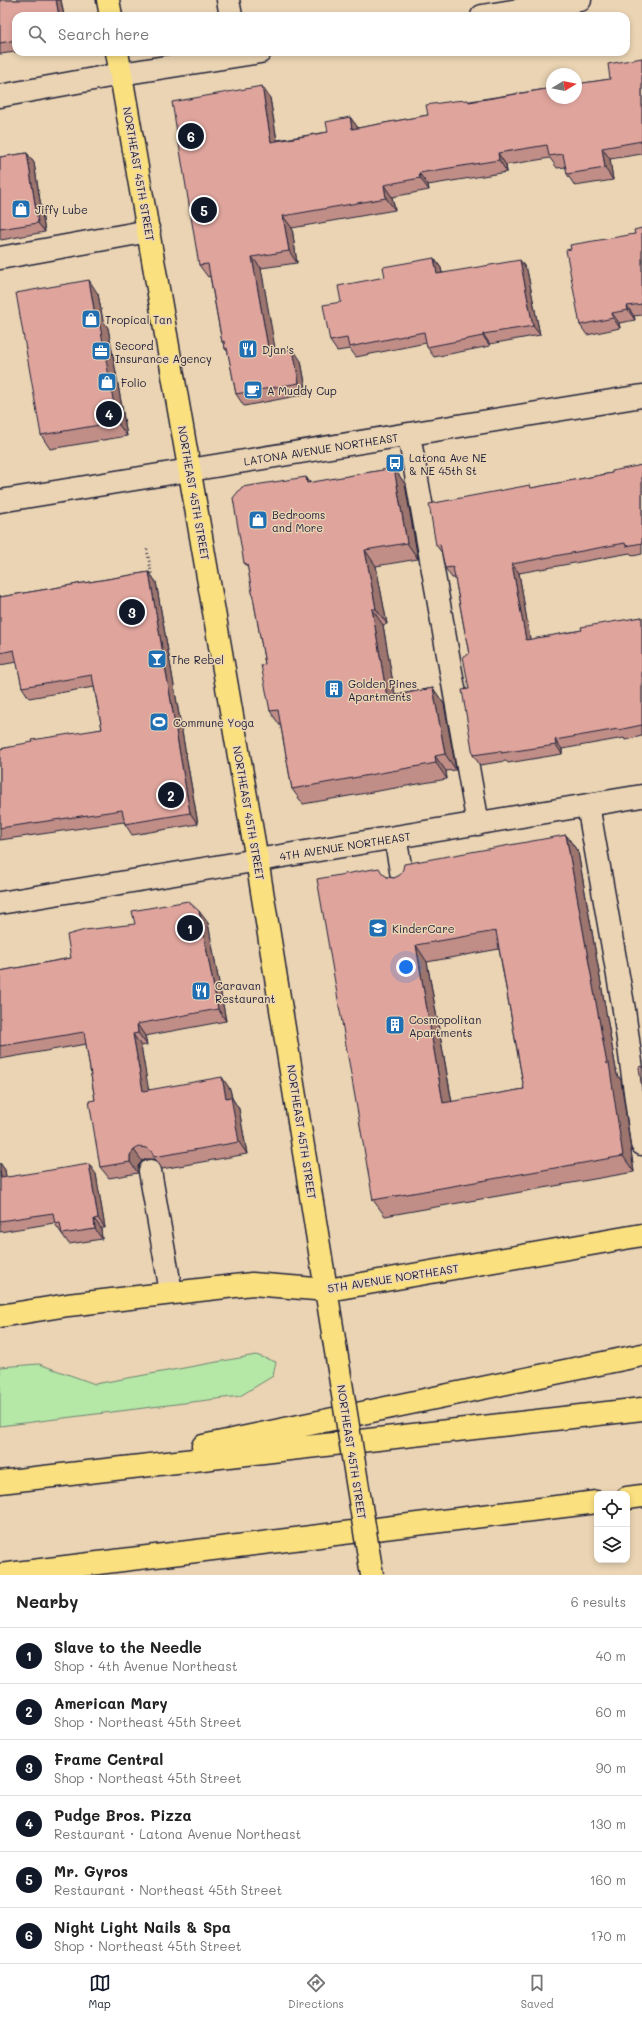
<!DOCTYPE html>
<meta charset="utf-8">
<style>
:root{--surface:#fff;--page:#f2f2f2;--text:#222;--muted:#767676;--line:#e0e0e0;--accent:#111827}
body{margin:0;font-family:Mali,sans-serif;background:var(--page);color:var(--text)}
.controls{position:absolute;right:12px;bottom:12px;display:grid;overflow:hidden;border-radius:8px;box-shadow:0 2px 6px #0003}
.controls button{width:36px;height:36px;display:grid;place-items:center;padding:0;border:0;border-bottom:1px solid var(--line);background:var(--surface);color:var(--text);font:20px sans-serif}
.compass{position:absolute;left:546px;top:68px;width:36px;height:36px;border-radius:50%;background:var(--surface);box-shadow:0 2px 6px #0003;rotate:80deg}
.you{position:absolute;left:406px;top:967px;width:14px;height:14px;margin:-10px;border:3px solid #fff;border-radius:50%;background:#1a73e8;box-shadow:0 0 0 6px #1a73e833}
.badge{display:grid;place-items:center;width:26px;height:26px;border-radius:50%;background:var(--accent);color:#fff;font-size:13px;font-weight:700}
.pin{position:absolute;translate:-50% -50%;border:2px solid #fff;box-shadow:0 1px 4px #0006}
.list{margin:0;padding:0;list-style:none}
h2{display:flex;justify-content:space-between;align-items:center;height:52px;margin:0;padding:0 16px;font-size:17px}
h2 small{font-size:13px;font-weight:400;color:var(--muted)}
.list li{display:grid;grid-template-columns:26px 1fr auto;gap:12px;align-items:center;box-sizing:border-box;height:56px;padding:0 16px;border-top:1px solid var(--line)}
.list b{display:block;font-size:15px;white-space:nowrap}
.list p{margin:0;font-size:13px;white-space:nowrap;color:var(--muted)}
.list em{font-size:13px;font-style:normal;color:var(--muted)}
.icon{flex:none;width:22px;height:22px;fill:none;stroke:currentColor;stroke-width:2;stroke-linecap:round;stroke-linejoin:round}
.map{position:relative;flex:none;width:642px;height:1575px;overflow:hidden}
.search{position:absolute;background:var(--surface);box-shadow:0 2px 6px #0003;left:12px;right:12px;top:12px;height:44px;display:flex;align-items:center;gap:10px;box-sizing:border-box;padding:0 14px;border-radius:12px;color:var(--muted);font-size:15px}
.sheet{height:388px;background:var(--surface)}
nav{display:flex;justify-content:space-around;align-items:center;box-sizing:border-box;height:56px;border-top:1px solid var(--line);background:var(--surface);font-size:11px;color:var(--muted)}
nav a{display:grid;justify-items:center;gap:2px}
nav .on{color:var(--accent)}
.map>svg:first-child{display:block}
.green{fill:#b5e7a7;stroke:#6c8471}
.lines{fill:none;stroke-linecap:round;stroke-linejoin:round}
.minor-casing{stroke:#22223b;stroke-width:25}
.major-casing{stroke:#22223b;stroke-width:25}
.highway-casing{stroke:#22223b;stroke-width:25}
.path{stroke:#22223b;stroke-width:2.5;stroke-dasharray:1 3;stroke-linecap:butt}
.minor{stroke:#ead4b3;stroke-width:22}
.major{stroke:#fbe080;stroke-width:22}
.highway{stroke:#fbe080;stroke-width:22}
.major-bridge-casing{stroke:#22223b;stroke-width:25;stroke-linecap:butt}
.major-bridge{stroke:#fbe080;stroke-width:22}
.wall{fill:#c08e87;stroke:#22223b;fill-rule:evenodd}
.shaded-wall{fill:#9c746e;stroke:#22223b}
.building{fill:#dfa59d;stroke:#22223b;fill-rule:evenodd}
.labels{text-anchor:middle;dominant-baseline:central;stroke-width:3;stroke-linejoin:round;paint-order:stroke}
.street-label{font-size:11px;fill:#22223b;stroke:#ead4b3}
.poi-label{font-size:11px;fill:#22223b;stroke:#ead4b3;text-anchor:start}
</style>
<div class="map">
<svg width="642" height="1575" viewBox="0 0 642 1575">
<rect width="100%" height="100%" fill="#ead4b3"/>
<filter id="ink" filterUnits="userSpaceOnUse"><feTurbulence type="fractalNoise" baseFrequency=".025" numOctaves="2"/><feDisplacementMap in="SourceGraphic" scale="8" xChannelSelector="R" yChannelSelector="G"/><feConvolveMatrix kernelMatrix="1 2 1 2 8 2 1 2 1" color-interpolation-filters="sRGB"/></filter>
<g filter="url(#ink)">
<path class="green" d="M 256,1355 L 276,1362 L 273,1376 L 240,1396 L 0,1426 L 0,1367 L 39,1364 L 95,1384 Z"/>
<g class="lines">
<g class="minor-casing">
<path id="minor" d="M 228,0 L 231,16
M 482,16 L 580,0
M 0,96 L 121,74 L 260,52
M 0,258 L 149,231
M 409,435 L 478,824
M 0,501 L 642,396
M 588,805 L 624,1010 L 642,1144
M 395,837 L 403,882
M 0,903 L 642,796
M 150,1171 L 171,1292"/>
</g>
<g class="major-casing">
<path id="major" d="M 108,0 L 111,16
M 117,52 L 257,860 L 338,1364
M 0,1316 L 68,1305 L 252,1284 L 328,1290 L 642,1235"/>
</g>
<g class="highway-casing">
<path id="highway" d="M 203,1446 L 642,1355
M 0,1482 L 642,1409
M 627,1498 L 642,1496
M 0,1575 L 597,1502"/>
</g>
<path class="path" d="M 147,549 L 152,577"/>
<use href="#minor" class="minor"/>
<use href="#major" class="major"/>
<use href="#highway" class="highway"/>
<g class="major-bridge-casing">
<path id="major-bridge" d="M 338,1364 L 372,1575"/>
</g>
<use href="#major-bridge" class="major-bridge"/>
</g>
<path class="wall" d="M 0,0 L 61,0 L 64,16 L 16,16 L 16,52 L 0,54 Z
M 642,58 L 642,154 L 610,159 L 613,180 L 575,186 L 567,174 L 566,167 L 557,168 L 550,158 L 506,165 L 507,172 L 428,185 L 429,190 L 392,197 L 395,210 L 292,228 L 297,263 L 261,268 L 275,352 L 301,361 L 307,394 L 244,406 L 236,394 L 228,352 L 225,349 L 225,346 L 222,342 L 210,276 L 208,277 L 199,265 L 270,98 L 277,140 L 328,132 L 350,117 L 358,128 L 428,115 L 470,101 L 610,79 Z
M 27,153 L 34,163 L 45,232 L 1,240 L 0,238 L 0,157 Z
M 642,228 L 642,315 L 634,316 L 635,320 L 619,323 L 620,328 L 587,335 L 580,325 L 571,249 L 635,234 Z
M 434,258 L 441,268 L 442,273 L 527,270 L 540,335 L 490,344 L 490,346 L 434,357 L 427,347 L 426,343 L 356,357 L 350,349 L 337,351 L 330,341 L 341,302 L 385,277 Z
M 98,294 L 103,321 L 108,328 L 127,436 L 50,449 L 41,435 Z
M 642,465 L 642,554 L 633,556 L 630,553 L 519,573 L 530,640 L 582,630 L 642,617 L 642,736 L 625,740 L 624,738 L 562,749 L 562,754 L 508,763 L 506,761 L 480,765 L 473,755 L 469,689 L 469,654 L 464,627 L 455,578 L 452,578 L 445,568 L 442,553 L 436,545 L 532,488 L 612,473 Z
M 394,468 L 405,484 L 418,559 L 376,566 L 387,624 L 383,625 L 395,695 L 433,688 L 444,704 L 456,770 L 446,771 L 447,779 L 303,804 L 292,789 L 281,727 L 270,711 L 265,664 L 248,568 L 244,563 L 306,477 L 310,483 Z
M 149,572 L 156,582 L 198,824 L 132,835 L 125,824 L 124,822 L 0,840 L 0,749 L 16,746 L 102,729 L 94,687 L 29,698 L 22,687 L 17,662 L 0,665 L 0,595 L 0,597 Z
M 566,835 L 578,852 L 617,1075 L 621,1080 L 634,1172 L 385,1216 L 373,1200 L 384,875 L 387,877 L 394,878 ZM 499,949 L 524,1089 L 452,1102 L 427,962 Z
M 208,923 L 226,1021 L 145,1036 L 147,1045 L 141,1046 L 148,1090 L 230,1089 L 232,1098 L 239,1109 L 247,1154 L 162,1169 L 157,1161 L 155,1159 L 147,1159 L 142,1161 L 138,1166 L 138,1173 L 109,1178 L 100,1167 L 95,1100 L 86,1044 L 0,1059 L 0,971 L 71,958 Z
M 0,1163 L 5,1170 L 6,1177 L 96,1174 L 105,1228 L 101,1228 L 102,1239 L 69,1244 L 55,1224 L 54,1223 L 0,1232 Z"/>
<path class="shaded-wall" d="M 56,0 L 61,0 L 64,16 L 59,16 Z
M 262,86 L 270,98 L 279,153 L 271,142 Z
M 350,117 L 359,129 L 352,129 Z
M 602,148 L 610,159 L 613,180 L 605,168 Z
M 27,153 L 34,163 L 45,232 L 38,223 Z
M 498,153 L 506,165 L 507,172 L 499,160 Z
M 419,173 L 428,185 L 429,190 L 420,178 Z
M 384,185 L 392,197 L 395,210 L 386,198 Z
M 283,216 L 292,228 L 297,263 L 289,251 Z
M 252,257 L 261,268 L 278,365 L 269,353 Z
M 434,258 L 441,268 L 444,284 L 437,274 Z
M 520,260 L 527,270 L 540,335 L 533,326 Z
M 89,280 L 98,294 L 103,321 L 108,328 L 127,436 L 117,422 L 95,315 Z
M 627,306 L 634,316 L 635,320 L 628,310 Z
M 612,313 L 619,323 L 620,328 L 613,318 Z
M 483,334 L 490,344 L 490,346 L 483,336 Z
M 293,349 L 301,361 L 307,394 L 299,383 Z
M 394,468 L 405,484 L 418,559 L 407,543 Z
M 306,477 L 317,492 L 307,483 Z
M 365,550 L 376,566 L 387,624 L 376,609 Z
M 512,564 L 519,573 L 532,650 L 526,640 Z
M 149,572 L 156,582 L 198,824 L 190,813 Z
M 372,609 L 383,625 L 398,712 L 387,697 Z
M 433,688 L 444,704 L 456,770 L 445,754 Z
M 555,740 L 562,749 L 562,754 L 556,745 Z
M 435,756 L 446,771 L 447,779 L 436,763 Z
M 566,835 L 578,852 L 617,1075 L 621,1080 L 634,1172 L 623,1156 Z
M 199,911 L 208,923 L 226,1021 L 218,1009 Z
M 416,945 L 427,962 L 455,1120 L 443,1103 Z
M 137,1024 L 145,1036 L 147,1045 L 138,1033 Z
M 133,1034 L 141,1046 L 151,1103 L 143,1091 Z
M 222,1077 L 230,1089 L 232,1098 L 239,1109 L 247,1154 L 239,1142 L 226,1098 Z
M 134,1150 L 142,1161 L 138,1166 L 138,1173 L 130,1162 L 130,1155 Z
M 0,1163 L 5,1170 L 8,1188 L 1,1178 L 0,1171 Z
M 89,1164 L 96,1174 L 105,1228 L 98,1218 Z
M 94,1219 L 101,1228 L 102,1239 L 95,1229 Z"/>
<path class="building" d="M 0,0 L 56,0 L 59,16 L 16,16 L 16,40 L 0,43 Z
M 642,58 L 642,141 L 602,148 L 605,168 L 567,174 L 563,154 L 549,156 L 547,145 L 498,153 L 499,160 L 419,173 L 420,178 L 384,185 L 386,198 L 283,216 L 289,251 L 252,257 L 269,353 L 293,349 L 299,383 L 236,394 L 227,348 L 225,349 L 224,341 L 222,342 L 208,264 L 199,265 L 172,102 L 262,86 L 271,142 L 328,132 L 326,122 L 350,117 L 352,129 L 428,115 L 426,105 L 454,101 L 468,100 L 469,102 L 552,88 L 552,98 L 576,98 L 576,84 L 610,79 L 608,64 Z
M 27,153 L 38,223 L 0,229 L 0,157 Z
M 642,228 L 642,304 L 627,306 L 628,310 L 612,313 L 613,318 L 580,325 L 566,250 L 571,249 L 570,245 L 635,234 L 634,230 Z
M 434,258 L 437,274 L 520,260 L 533,326 L 483,334 L 483,336 L 427,347 L 424,332 L 349,347 L 347,338 L 330,341 L 323,305 L 341,302 L 338,286 L 385,277 L 383,267 Z
M 89,280 L 95,315 L 98,314 L 117,422 L 41,435 L 16,293 Z
M 642,465 L 642,543 L 626,546 L 625,543 L 512,564 L 526,640 L 582,630 L 581,627 L 642,617 L 642,725 L 618,730 L 618,729 L 555,740 L 556,745 L 501,753 L 501,751 L 473,755 L 462,690 L 469,689 L 463,656 L 469,654 L 464,627 L 453,567 L 445,568 L 440,544 L 436,545 L 429,504 L 530,485 L 531,488 L 612,473 L 612,471 Z
M 394,468 L 407,543 L 365,550 L 376,609 L 372,609 L 387,697 L 433,688 L 445,754 L 435,756 L 436,763 L 292,789 L 278,710 L 270,711 L 261,665 L 265,664 L 247,564 L 244,563 L 233,498 L 242,487 L 306,477 L 307,483 Z
M 149,572 L 190,813 L 125,824 L 122,810 L 0,828 L 0,749 L 16,746 L 16,745 L 33,742 L 32,740 L 102,729 L 92,675 L 22,687 L 14,650 L 0,653 L 0,597 Z
M 566,835 L 607,1064 L 609,1063 L 623,1156 L 373,1200 L 317,879 L 379,868 L 382,873 L 387,877 L 394,878 L 400,875 L 403,869 L 404,864 ZM 496,931 L 524,1089 L 443,1103 L 416,945 Z
M 188,901 L 199,911 L 218,1009 L 137,1024 L 138,1033 L 133,1034 L 143,1091 L 222,1077 L 226,1098 L 231,1097 L 239,1142 L 154,1157 L 152,1152 L 147,1148 L 139,1147 L 134,1150 L 130,1155 L 130,1162 L 100,1167 L 89,1101 L 95,1100 L 84,1032 L 0,1046 L 0,971 L 71,958 L 67,935 L 85,930 L 135,924 L 132,911 Z
M 642,1066 L 642,1091 L 639,1067 Z
M 89,1164 L 98,1218 L 94,1219 L 95,1229 L 62,1234 L 60,1223 L 55,1224 L 53,1213 L 0,1221 L 0,1171 L 1,1178 Z"/>
</g>
<defs>
<g id="shop-square" transform="scale(1)"><rect x="-9" y="-9" width="18" height="18" rx="4" fill="#1f6fb2" stroke="#ead4b3"/><path d="M-5-2.5h2.3a2.7 3.5 0 0 1 5.4 0H5L5.5 6h-11ZM-1.5-2.5h3a1.5 2.3 0 0 0-3 0Z" fill="#fff"/></g>
<g id="restaurant-square" transform="scale(1)"><rect x="-9" y="-9" width="18" height="18" rx="4" fill="#1f6fb2" stroke="#ead4b3"/><path d="M-5-6h1v4h1v-4h1v4h1v-4h1v5L-1.5 .5V6h-2V.5L-5-1ZM5-6V6H3V1.5H1.5Q1.5-4 5-6Z" fill="#fff"/></g>
<g id="office-square" transform="scale(1)"><rect x="-9" y="-9" width="18" height="18" rx="4" fill="#1f6fb2" stroke="#ead4b3"/><path d="M-6-3h4V-5.5h4V-3h4V5H-6ZM-1-4.5V-3h2v-1.5ZM-6 0V1H6V0Z" fill="#fff"/></g>
<g id="cafe-square" transform="scale(1)"><rect x="-9" y="-9" width="18" height="18" rx="4" fill="#1f6fb2" stroke="#ead4b3"/><path d="M-5.5-4.5H6V0H3Q3 3.5 0 3.5H-2.5Q-5.5 3.5-5.5 0ZM3-3.2v2h1.7v-2ZM-6 4.5H4V6H-6Z" fill="#fff"/></g>
<g id="bus-square" transform="scale(1)"><rect x="-9" y="-9" width="18" height="18" rx="4" fill="#1f6fb2" stroke="#ead4b3"/><path d="M-5-6H5V4H4V6H2V4H-2V6H-4V4H-5ZM-3.5-4V0h7V-4ZM-3.5 1.2v1.5H-2V1.2ZM2 1.2v1.5H3.5V1.2Z" fill="#fff"/></g>
<g id="bar-square" transform="scale(1)"><rect x="-9" y="-9" width="18" height="18" rx="4" fill="#1f6fb2" stroke="#ead4b3"/><path d="M-6-5H6L.8 .8V4.5H3.5V6h-7V4.5H-.8V.8Z" fill="#fff"/></g>
<g id="building-square" transform="scale(1)"><rect x="-9" y="-9" width="18" height="18" rx="4" fill="#1f6fb2" stroke="#ead4b3"/><path d="M-4-6H4V6H1V3H-1V6H-4ZM-2.5-4.3h1.7v1.8h-1.7ZM.8-4.3h1.7v1.8H.8ZM-2.5-1h1.7V.8h-1.7ZM.8-1h1.7V.8H.8Z" fill="#fff"/></g>
<g id="stadium-square" transform="scale(1)"><rect x="-9" y="-9" width="18" height="18" rx="4" fill="#1f6fb2" stroke="#ead4b3"/><path d="M0-5a6.5 5 0 1 0 0 10a6.5 5 0 1 0 0-10ZM-3.5-1.8h7v3.6h-7Z" fill="#fff"/></g>
<g id="school-square" transform="scale(1)"><rect x="-9" y="-9" width="18" height="18" rx="4" fill="#1f6fb2" stroke="#ead4b3"/><path d="M0-5L7-2L0 1L-7-2ZM-4 1L0 2.5L4 1V4Q0 6-4 4Z" fill="#fff"/></g>
</defs>
<g fill-rule="evenodd">
<use href="#shop-square" x="21" y="209"/>
<use href="#shop-square" x="91" y="319"/>
<use href="#restaurant-square" x="248" y="349"/>
<use href="#office-square" x="101" y="351"/>
<use href="#shop-square" x="107" y="382"/>
<use href="#cafe-square" x="253" y="390"/>
<use href="#bus-square" x="395" y="463"/>
<use href="#shop-square" x="258" y="520"/>
<use href="#bar-square" x="157" y="659"/>
<use href="#building-square" x="334" y="689"/>
<use href="#stadium-square" x="159" y="722"/>
<use href="#school-square" x="378" y="928"/>
<use href="#restaurant-square" x="201" y="991"/>
<use href="#building-square" x="395" y="1025"/>
</g>
<g class="labels">
<g class="street-label">
<text transform="translate(139 174) rotate(80)">NORTHEAST 45TH STREET</text>
<text transform="translate(321 449) rotate(-9)">LATONA AVENUE NORTHEAST</text>
<text transform="translate(194 493) rotate(80)">NORTHEAST 45TH STREET</text>
<text transform="translate(249 813) rotate(80)">NORTHEAST 45TH STREET</text>
<text transform="translate(345 846) rotate(-9)">4TH AVENUE NORTHEAST</text>
<text transform="translate(302 1132) rotate(81)">NORTHEAST 45TH STREET</text>
<text transform="translate(393 1278) rotate(-9)">5TH AVENUE NORTHEAST</text>
<text transform="translate(352 1452) rotate(81)">NORTHEAST 45TH STREET</text>
</g>
<g class="poi-label">
<text x="35" y="209">Jiffy Lube</text>
<text x="105" y="319">Tropical Tan</text>
<text x="115" y="345">Secord<tspan x="115" dy="13">Insurance Agency</tspan></text>
<text x="262" y="349">Djan's</text>
<text x="121" y="382">Folio</text>
<text x="267" y="390">A Muddy Cup</text>
<text x="409" y="457">Latona Ave NE<tspan x="409" dy="13">&amp; NE 45th St</tspan></text>
<text x="272" y="514">Bedrooms<tspan x="272" dy="13">and More</tspan></text>
<text x="171" y="659">The Rebel</text>
<text x="348" y="683">Golden Pines<tspan x="348" dy="13">Apartments</tspan></text>
<text x="173" y="722">Commune Yoga</text>
<text x="392" y="928">KinderCare</text>
<text x="215" y="985">Caravan<tspan x="215" dy="13">Restaurant</tspan></text>
<text x="409" y="1019">Cosmopolitan<tspan x="409" dy="13">Apartments</tspan></text>
</g>
</g>
</svg>
<div class="controls">
<button><svg class="icon" aria-label="locate" viewBox="0 0 24 24"><circle cx="12" cy="12" r="6"/><path d="M12 2v4M12 18v4M2 12h4M18 12h4"/></svg></button>
<button><svg class="icon" aria-label="layers" viewBox="0 0 24 24"><path d="M12 4l9 5-9 5-9-5zM3 14l9 5 9-5"/></svg></button>
</div>
<svg class="compass" viewBox="-18 -18 36 36"><path d="M0-13l5 13h-10z" fill="#e53935"/><path d="M0 13l5-13h-10z" fill="#767676"/></svg>
<div class="you"></div>
<div class="pin badge" style="left:190px;top:928px">1</div>
<div class="pin badge" style="left:171px;top:795px">2</div>
<div class="pin badge" style="left:132px;top:612px">3</div>
<div class="pin badge" style="left:109px;top:414px">4</div>
<div class="pin badge" style="left:204px;top:210px">5</div>
<div class="pin badge" style="left:191px;top:136px">6</div>
<div class="search"><svg class="icon" aria-label="search" viewBox="0 0 24 24"><circle cx="10" cy="10" r="6"/><path d="M15 15l6 6"/></svg>Search here</div>
</div>
<section class="sheet">
<h2>Nearby<small>6 results</small></h2>
<ul class="list">
<li><span class="badge">1</span><div><b>Slave to the Needle</b><p>Shop · 4th Avenue Northeast</p></div><em>40 m</em></li>
<li><span class="badge">2</span><div><b>American Mary</b><p>Shop · Northeast 45th Street</p></div><em>60 m</em></li>
<li><span class="badge">3</span><div><b>Frame Central</b><p>Shop · Northeast 45th Street</p></div><em>90 m</em></li>
<li><span class="badge">4</span><div><b>Pudge Bros. Pizza</b><p>Restaurant · Latona Avenue Northeast</p></div><em>130 m</em></li>
<li><span class="badge">5</span><div><b>Mr. Gyros</b><p>Restaurant · Northeast 45th Street</p></div><em>160 m</em></li>
<li><span class="badge">6</span><div><b>Night Light Nails &amp; Spa</b><p>Shop · Northeast 45th Street</p></div><em>170 m</em></li>
</ul>
</section>
<nav>
<a class="on"><svg class="icon" aria-label="map" viewBox="0 0 24 24"><path d="M3 6l6-2 6 2 6-2v14l-6 2-6-2-6 2zM9 4v14M15 6v14"/></svg>Map</a>
<a><svg class="icon" aria-label="directions" viewBox="0 0 24 24"><path d="M12 3l9 9-9 9-9-9zM9 14v-3h6M13 9l2 2-2 2"/></svg>Directions</a>
<a><svg class="icon" aria-label="saved" viewBox="0 0 24 24"><path d="M7 4h10v16l-5-4-5 4z"/></svg>Saved</a>
</nav>
